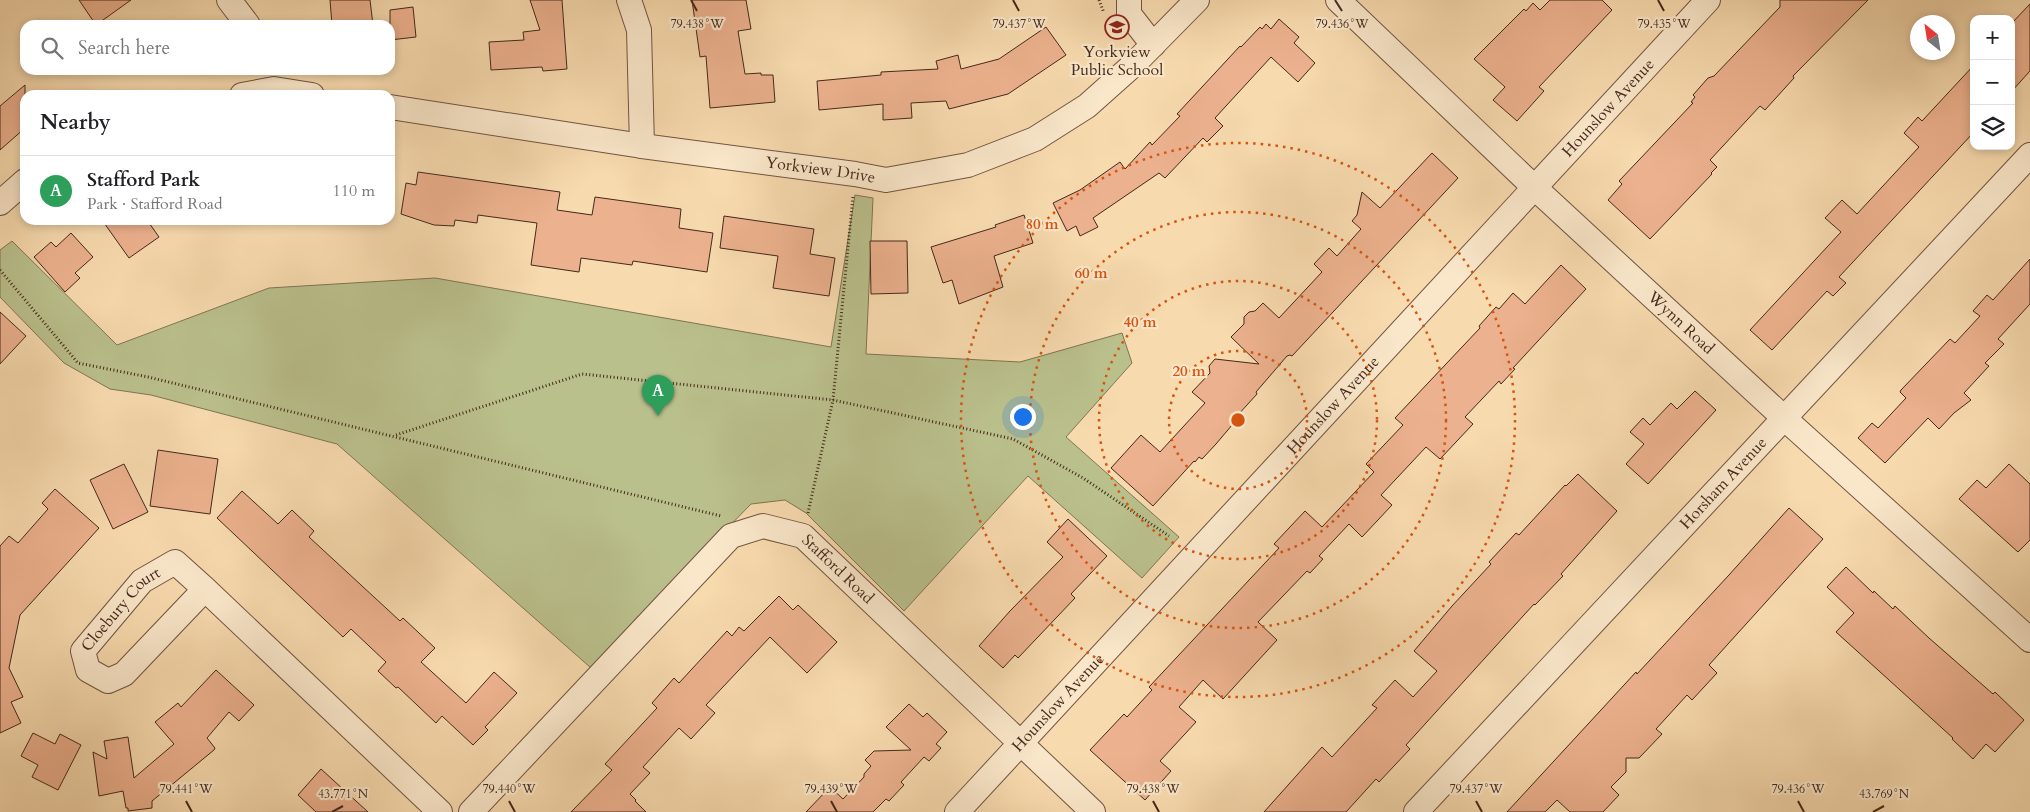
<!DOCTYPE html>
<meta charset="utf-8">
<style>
:root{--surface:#fff;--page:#f6f6f6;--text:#202124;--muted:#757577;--line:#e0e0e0;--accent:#1a73e8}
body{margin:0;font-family:Cardo,serif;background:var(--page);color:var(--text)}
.controls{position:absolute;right:15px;top:15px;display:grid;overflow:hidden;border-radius:10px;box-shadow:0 2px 8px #0003}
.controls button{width:45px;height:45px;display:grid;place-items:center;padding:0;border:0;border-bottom:1px solid var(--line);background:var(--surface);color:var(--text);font:25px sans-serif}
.compass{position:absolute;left:1910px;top:15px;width:45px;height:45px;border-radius:50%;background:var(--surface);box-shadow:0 2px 8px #0003;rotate:330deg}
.you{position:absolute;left:1022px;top:416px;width:18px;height:18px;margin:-12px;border:4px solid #fff;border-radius:50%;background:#1a73e8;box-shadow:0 0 0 8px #1a73e833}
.badge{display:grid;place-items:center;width:32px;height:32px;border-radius:50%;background:var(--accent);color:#fff;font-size:16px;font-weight:700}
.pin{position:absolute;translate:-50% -41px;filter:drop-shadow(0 1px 2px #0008)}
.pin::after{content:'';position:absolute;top:26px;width:18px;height:15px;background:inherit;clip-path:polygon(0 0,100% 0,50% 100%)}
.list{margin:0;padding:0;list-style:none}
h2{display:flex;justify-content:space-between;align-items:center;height:65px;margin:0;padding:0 20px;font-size:21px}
h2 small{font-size:16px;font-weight:400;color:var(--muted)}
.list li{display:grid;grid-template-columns:32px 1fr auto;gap:15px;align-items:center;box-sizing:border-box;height:70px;padding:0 20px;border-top:1px solid var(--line)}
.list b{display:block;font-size:19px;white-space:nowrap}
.list p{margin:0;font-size:16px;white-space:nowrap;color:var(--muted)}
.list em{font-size:16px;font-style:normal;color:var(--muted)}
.icon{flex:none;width:28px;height:28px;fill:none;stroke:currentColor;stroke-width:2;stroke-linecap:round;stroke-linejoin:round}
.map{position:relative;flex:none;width:2030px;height:812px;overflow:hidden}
.search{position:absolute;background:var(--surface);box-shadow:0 2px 8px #0003;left:20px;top:20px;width:375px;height:55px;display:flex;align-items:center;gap:12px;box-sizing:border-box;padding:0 18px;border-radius:15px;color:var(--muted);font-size:19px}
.panel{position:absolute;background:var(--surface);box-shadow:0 2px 8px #0003;left:20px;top:90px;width:375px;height:135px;border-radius:15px}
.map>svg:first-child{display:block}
.green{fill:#bac08c;stroke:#807454}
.building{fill:#ecb18e;stroke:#45281b}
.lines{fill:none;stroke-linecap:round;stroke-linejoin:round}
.minor-casing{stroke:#725440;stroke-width:26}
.path{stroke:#45281b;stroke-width:3;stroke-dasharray:1 2.5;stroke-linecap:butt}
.minor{stroke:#fae7ca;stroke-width:24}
.ticks{fill:none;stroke:#45281b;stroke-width:2}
.ring{fill:none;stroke:#d8540e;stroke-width:2.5;stroke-dasharray:2.5 5}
.labels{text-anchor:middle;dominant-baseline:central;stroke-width:4.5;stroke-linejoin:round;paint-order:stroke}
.poi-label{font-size:16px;fill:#45281b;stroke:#fae7ca}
.street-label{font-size:16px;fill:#45281b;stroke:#fae7ca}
.ticks-label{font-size:12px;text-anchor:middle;fill:#45281b;stroke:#fae7ca;stroke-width:4.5;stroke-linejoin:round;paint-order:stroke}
.centre{fill:#d8540e;stroke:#fae7ca;stroke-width:2.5}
.ring-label{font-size:15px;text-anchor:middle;font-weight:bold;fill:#d8540e;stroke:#fae7ca;stroke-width:4.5;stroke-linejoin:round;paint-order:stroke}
</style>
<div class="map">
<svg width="2030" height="812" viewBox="0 0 2030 812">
<rect width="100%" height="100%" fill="#f7daae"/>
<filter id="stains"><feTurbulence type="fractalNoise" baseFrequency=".004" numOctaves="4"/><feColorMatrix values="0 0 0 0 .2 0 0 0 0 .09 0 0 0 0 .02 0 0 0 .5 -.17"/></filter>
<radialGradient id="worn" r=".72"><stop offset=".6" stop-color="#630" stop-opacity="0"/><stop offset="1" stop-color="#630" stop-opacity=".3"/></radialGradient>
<path class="green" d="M 855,195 L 873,198 L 866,354 L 1020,362 L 1122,333 L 1132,363 L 1066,437 L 1179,537 L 1142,578 L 1028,476 L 904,611 L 806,513 L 785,500 L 751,504 L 591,668 L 337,444 L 151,395 L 110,389 L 64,363 L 0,297 L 0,250 L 12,241 L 117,345 L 269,288 L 435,278 L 831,347 Z"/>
<path class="building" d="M 79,0 L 131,0 L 96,25 Z
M 330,0 L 370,0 L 373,25 L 332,25 Z
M 530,0 L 562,0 L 567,69 L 543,71 L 542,67 L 491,70 L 489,42 L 524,40 L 523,32 L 540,30 Z
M 692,0 L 746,0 L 751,29 L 738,31 L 745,74 L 761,73 L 761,75 L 773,75 L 775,102 L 710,108 L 706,56 L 700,57 Z
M 1550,0 L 1602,0 L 1612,10 L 1539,87 L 1544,91 L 1517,121 L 1493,100 L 1505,87 L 1474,59 L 1524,9 L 1526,11 L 1533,3 L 1540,10 Z
M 1780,0 L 1868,0 L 1793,76 L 1794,78 L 1765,110 L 1760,106 L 1710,160 L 1717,167 L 1711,173 L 1712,174 L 1650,239 L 1608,200 L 1622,184 L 1619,181 L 1693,103 L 1691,102 L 1695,97 L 1693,95 L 1708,78 L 1714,76 L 1780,7 Z
M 2030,4 L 2030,71 L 2011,92 L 2011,24 Z
M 413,7 L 416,37 L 390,40 L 390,10 Z
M 1279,19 L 1299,37 L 1294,43 L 1315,63 L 1298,82 L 1271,57 L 1215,118 L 1223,126 L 1207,142 L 1203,138 L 1165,178 L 1159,173 L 1093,218 L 1098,227 L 1080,236 L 1076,226 L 1067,231 L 1053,203 L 1080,190 L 1120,162 L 1125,169 L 1150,142 L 1152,145 L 1180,116 L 1177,114 L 1240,46 L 1241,47 L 1260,27 L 1262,29 L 1266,24 L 1271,29 Z
M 1046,27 L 1066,55 L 1008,94 L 949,109 L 946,101 L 911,103 L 912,118 L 883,120 L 883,104 L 819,110 L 817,81 L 881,75 L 881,72 L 938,69 L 936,61 L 958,55 L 961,69 L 999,59 Z
M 1974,65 L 1974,132 L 1839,277 L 1846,283 L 1833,296 L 1827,291 L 1772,350 L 1750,330 L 1841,232 L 1825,218 L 1842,200 L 1857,214 L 1919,147 L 1904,133 L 1918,117 L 1922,121 Z
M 25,85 L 25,128 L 0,150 L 0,106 Z
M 1432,153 L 1458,178 L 1292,356 L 1290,355 L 1287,356 L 1256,392 L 1257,394 L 1237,416 L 1238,418 L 1216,444 L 1202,459 L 1199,457 L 1195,462 L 1194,461 L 1153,506 L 1111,468 L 1141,435 L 1160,452 L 1205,403 L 1192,392 L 1210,373 L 1209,366 L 1215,359 L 1259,364 L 1231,337 L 1244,324 L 1244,317 L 1249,312 L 1255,311 L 1263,303 L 1279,318 L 1322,272 L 1314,264 L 1329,248 L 1337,256 L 1361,229 L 1352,221 L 1357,215 L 1362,192 L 1380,208 Z
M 418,172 L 560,192 L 557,210 L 592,215 L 595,197 L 681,209 L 679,228 L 713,233 L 707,272 L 633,261 L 632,265 L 581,258 L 579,272 L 531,265 L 537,223 L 478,215 L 477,223 L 455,220 L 454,226 L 434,225 L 401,214 L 406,183 L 416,185 Z
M 1024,215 L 1033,243 L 994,256 L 1003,287 L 959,304 L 952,280 L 943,283 L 931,247 L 996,227 L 995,225 Z
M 724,216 L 814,229 L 810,254 L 835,258 L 829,296 L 773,288 L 778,256 L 720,248 Z
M 102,220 L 147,220 L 159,237 L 129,258 Z
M 71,233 L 93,257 L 75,273 L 80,278 L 65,292 L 34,257 L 51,242 L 56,247 Z
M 870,241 L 907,241 L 908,293 L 871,294 Z
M 2030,259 L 2030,304 L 1998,339 L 2004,344 L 1985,363 L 1989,366 L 1964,393 L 1971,400 L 1954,413 L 1939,429 L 1928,418 L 1885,463 L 1858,438 L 1872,423 L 1878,428 L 1906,398 L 1900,392 L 1901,390 L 1950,339 L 1955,343 L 1980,316 L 1973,311 L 1987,295 L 1993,300 Z
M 1561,265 L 1586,289 L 1513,368 L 1515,369 L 1501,384 L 1499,381 L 1465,417 L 1473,424 L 1440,459 L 1426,447 L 1381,495 L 1392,505 L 1362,537 L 1349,524 L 1319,556 L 1323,559 L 1310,573 L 1307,571 L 1258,622 L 1277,640 L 1223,699 L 1203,680 L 1179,707 L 1196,722 L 1160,761 L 1171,771 L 1145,800 L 1090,750 L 1124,714 L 1127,717 L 1152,690 L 1149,687 L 1279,548 L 1274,544 L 1305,511 L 1322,527 L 1374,472 L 1366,464 L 1403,425 L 1395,418 L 1480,328 L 1479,326 L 1496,307 L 1499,309 L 1513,293 L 1525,304 Z
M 0,312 L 26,336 L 0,364 Z
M 1695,391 L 1716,410 L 1648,484 L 1626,464 L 1644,444 L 1630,432 L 1643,418 L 1650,425 L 1671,403 L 1677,409 Z
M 158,450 L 218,459 L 210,514 L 150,506 Z
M 124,464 L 148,512 L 113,529 L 90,480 Z
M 2009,464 L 2030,484 L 2030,540 L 2018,552 L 1959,499 L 1977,480 L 1986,488 Z
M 1578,474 L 1617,511 L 1561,574 L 1563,576 L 1535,605 L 1534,604 L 1406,745 L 1410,749 L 1379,782 L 1376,779 L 1346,812 L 1264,812 L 1322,747 L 1332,757 L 1377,708 L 1372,705 L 1395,680 L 1413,697 L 1437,671 L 1414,651 L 1452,606 L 1491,564 L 1489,562 L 1516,533 L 1519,535 L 1565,485 L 1566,486 Z
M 55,489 L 99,528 L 20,615 L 9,668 L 23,697 L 11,702 L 21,723 L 0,733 L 0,546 L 9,536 L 18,543 L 48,509 L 42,503 Z
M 242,491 L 278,524 L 292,510 L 314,531 L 309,537 L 400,621 L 403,618 L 435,648 L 421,662 L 466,703 L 494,672 L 517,693 L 485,727 L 488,730 L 473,745 L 442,716 L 436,723 L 398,687 L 396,688 L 378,671 L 386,662 L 351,629 L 343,637 L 217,518 Z
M 1789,508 L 1823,539 L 1709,665 L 1717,673 L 1692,700 L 1687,695 L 1656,729 L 1662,734 L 1639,758 L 1626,758 L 1626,772 L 1611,787 L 1619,795 L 1603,812 L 1570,812 L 1557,800 L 1545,812 L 1507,812 L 1636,672 L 1637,674 L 1729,575 Z
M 1068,519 L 1107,556 L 1071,594 L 1075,598 L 1018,658 L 1015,655 L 1003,668 L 979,646 L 1010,611 L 1063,557 L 1047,542 Z
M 1846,567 L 1873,593 L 1874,591 L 1893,609 L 1895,606 L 1929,638 L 1993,694 L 1995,692 L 2024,720 L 1995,752 L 1986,744 L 1973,759 L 1952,739 L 1953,738 L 1836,632 L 1854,613 L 1827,587 Z
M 779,596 L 793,610 L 798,605 L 837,642 L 807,673 L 770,637 L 706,705 L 715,713 L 691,739 L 679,728 L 643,767 L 650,773 L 630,794 L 636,800 L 635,801 L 646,812 L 571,812 L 612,770 L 605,764 L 657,708 L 652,703 L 674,678 L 679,683 L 727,631 L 732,636 L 739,627 L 744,631 Z
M 216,670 L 254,705 L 239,721 L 229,712 L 207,738 L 215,748 L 214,750 L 152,801 L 152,808 L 128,811 L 128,808 L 126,808 L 123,791 L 99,796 L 93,752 L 107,759 L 104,741 L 128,737 L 134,778 L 174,744 L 155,722 L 178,703 L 181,707 Z
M 909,704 L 923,717 L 927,713 L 947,732 L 936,744 L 941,748 L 929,761 L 924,757 L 901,782 L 904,785 L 889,801 L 886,799 L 873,812 L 806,812 L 830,787 L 843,799 L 864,777 L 864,774 L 871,766 L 865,760 L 874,751 L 911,750 L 886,727 Z
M 33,733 L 55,744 L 60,734 L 81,745 L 58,790 L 32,777 L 38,765 L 21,756 Z
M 321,769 L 368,812 L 316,812 L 298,795 Z"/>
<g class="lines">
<g class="minor-casing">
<g id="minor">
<path d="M 229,0 L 248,25"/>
<path d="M 629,0 L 639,30 L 642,146"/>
<path d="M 1129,0 L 1129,14 L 1153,45"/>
<path id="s1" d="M 1338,0 L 1535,188 L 1784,418 L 2030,640"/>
<path d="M 242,95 L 274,89 L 312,95"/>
<path id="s2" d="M 390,107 L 642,146 L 855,174 L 886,180 L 968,165 L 1035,139 L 1087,106 L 1133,65 L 1197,0"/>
<path d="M 0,203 L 25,181"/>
<path id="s3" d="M 205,589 L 124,674 L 108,681 L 88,670 L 83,651 L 142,581 L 175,562 L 205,589 L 440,812"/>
<path id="s4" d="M 471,812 L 731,536 L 763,526 L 803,536 L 1093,812"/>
<path id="s5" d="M 957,812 L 1708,0"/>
<path id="s6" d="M 1416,812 L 2030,155"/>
</g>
</g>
<path class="path" d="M 1099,0 L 1104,13
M 0,270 L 78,363 L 148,377 L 721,516
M 396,435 L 582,374 L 833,400 L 1013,439 L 1083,478 L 1169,536
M 808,513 L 833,400 L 853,196"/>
<use href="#minor" class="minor"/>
</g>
<path class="ticks" d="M 691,0 L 697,11M 1013,0 L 1019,11M 1335,0 L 1342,11M 1658,0 L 1664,11M 186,801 L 192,812M 509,801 L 515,812M 831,801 L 837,812M 1153,801 L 1159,812M 1476,801 L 1482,812M 1798,801 L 1804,812M 332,812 L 343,806M 1873,812 L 1884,806"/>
<g class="ring">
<circle cx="1238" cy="420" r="69"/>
<circle cx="1238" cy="420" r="139"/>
<circle cx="1238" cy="420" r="208"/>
<circle cx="1238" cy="420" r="277"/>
</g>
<defs>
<g id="school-ring" transform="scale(1.25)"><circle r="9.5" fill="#fae7ca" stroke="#8f2418" stroke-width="1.5"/><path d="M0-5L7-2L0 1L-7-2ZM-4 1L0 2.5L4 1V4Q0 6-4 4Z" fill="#8f2418"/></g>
</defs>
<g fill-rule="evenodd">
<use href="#school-ring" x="1117" y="27"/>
</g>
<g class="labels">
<g class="poi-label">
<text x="1117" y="52">Yorkview<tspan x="1117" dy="18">Public School</tspan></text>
</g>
<g class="street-label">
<text stroke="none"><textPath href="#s5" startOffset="959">Hounslow Avenue</textPath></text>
<text stroke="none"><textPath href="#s2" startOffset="435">Yorkview Drive</textPath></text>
<text stroke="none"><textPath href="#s1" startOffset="471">Wynn Road</textPath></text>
<text stroke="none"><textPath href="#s5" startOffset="554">Hounslow Avenue</textPath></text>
<text stroke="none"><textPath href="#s6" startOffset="450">Horsham Avenue</textPath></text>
<text stroke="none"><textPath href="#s4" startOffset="502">Stafford Road</textPath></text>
<text stroke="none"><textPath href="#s3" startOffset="234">Cloebury Court</textPath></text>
<text stroke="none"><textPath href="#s5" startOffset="149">Hounslow Avenue</textPath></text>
</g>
</g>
<g class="ticks-label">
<text x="697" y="28">79.438°W</text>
<text x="1019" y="28">79.437°W</text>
<text x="1342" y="28">79.436°W</text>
<text x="1664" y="28">79.435°W</text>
<text x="186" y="793">79.441°W</text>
<text x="509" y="793">79.440°W</text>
<text x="831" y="793">79.439°W</text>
<text x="1153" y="793">79.438°W</text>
<text x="1476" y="793">79.437°W</text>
<text x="1798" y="793">79.436°W</text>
<text x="343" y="798">43.771°N</text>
<text x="1884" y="798">43.769°N</text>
</g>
<circle cx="1238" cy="420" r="8" class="centre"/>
<g class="ring-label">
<text x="1042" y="229">80 m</text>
<text x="1091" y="278">60 m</text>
<text x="1140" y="327">40 m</text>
<text x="1189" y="376">20 m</text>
</g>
<rect width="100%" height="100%" filter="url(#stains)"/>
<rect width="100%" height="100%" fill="url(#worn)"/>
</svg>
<div class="controls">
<button>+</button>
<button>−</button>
<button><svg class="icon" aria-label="layers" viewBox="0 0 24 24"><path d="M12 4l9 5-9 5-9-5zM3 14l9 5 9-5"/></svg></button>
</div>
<svg class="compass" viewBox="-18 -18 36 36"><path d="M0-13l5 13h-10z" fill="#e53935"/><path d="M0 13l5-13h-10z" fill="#757577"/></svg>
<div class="you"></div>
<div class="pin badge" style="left:658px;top:416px;background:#2e9e5b">A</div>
<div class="search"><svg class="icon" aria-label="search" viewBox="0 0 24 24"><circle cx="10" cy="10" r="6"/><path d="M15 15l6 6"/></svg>Search here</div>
<section class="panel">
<h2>Nearby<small></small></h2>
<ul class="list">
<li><span class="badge" style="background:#2e9e5b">A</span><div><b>Stafford Park</b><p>Park · Stafford Road</p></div><em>110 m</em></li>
</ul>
</section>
</div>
